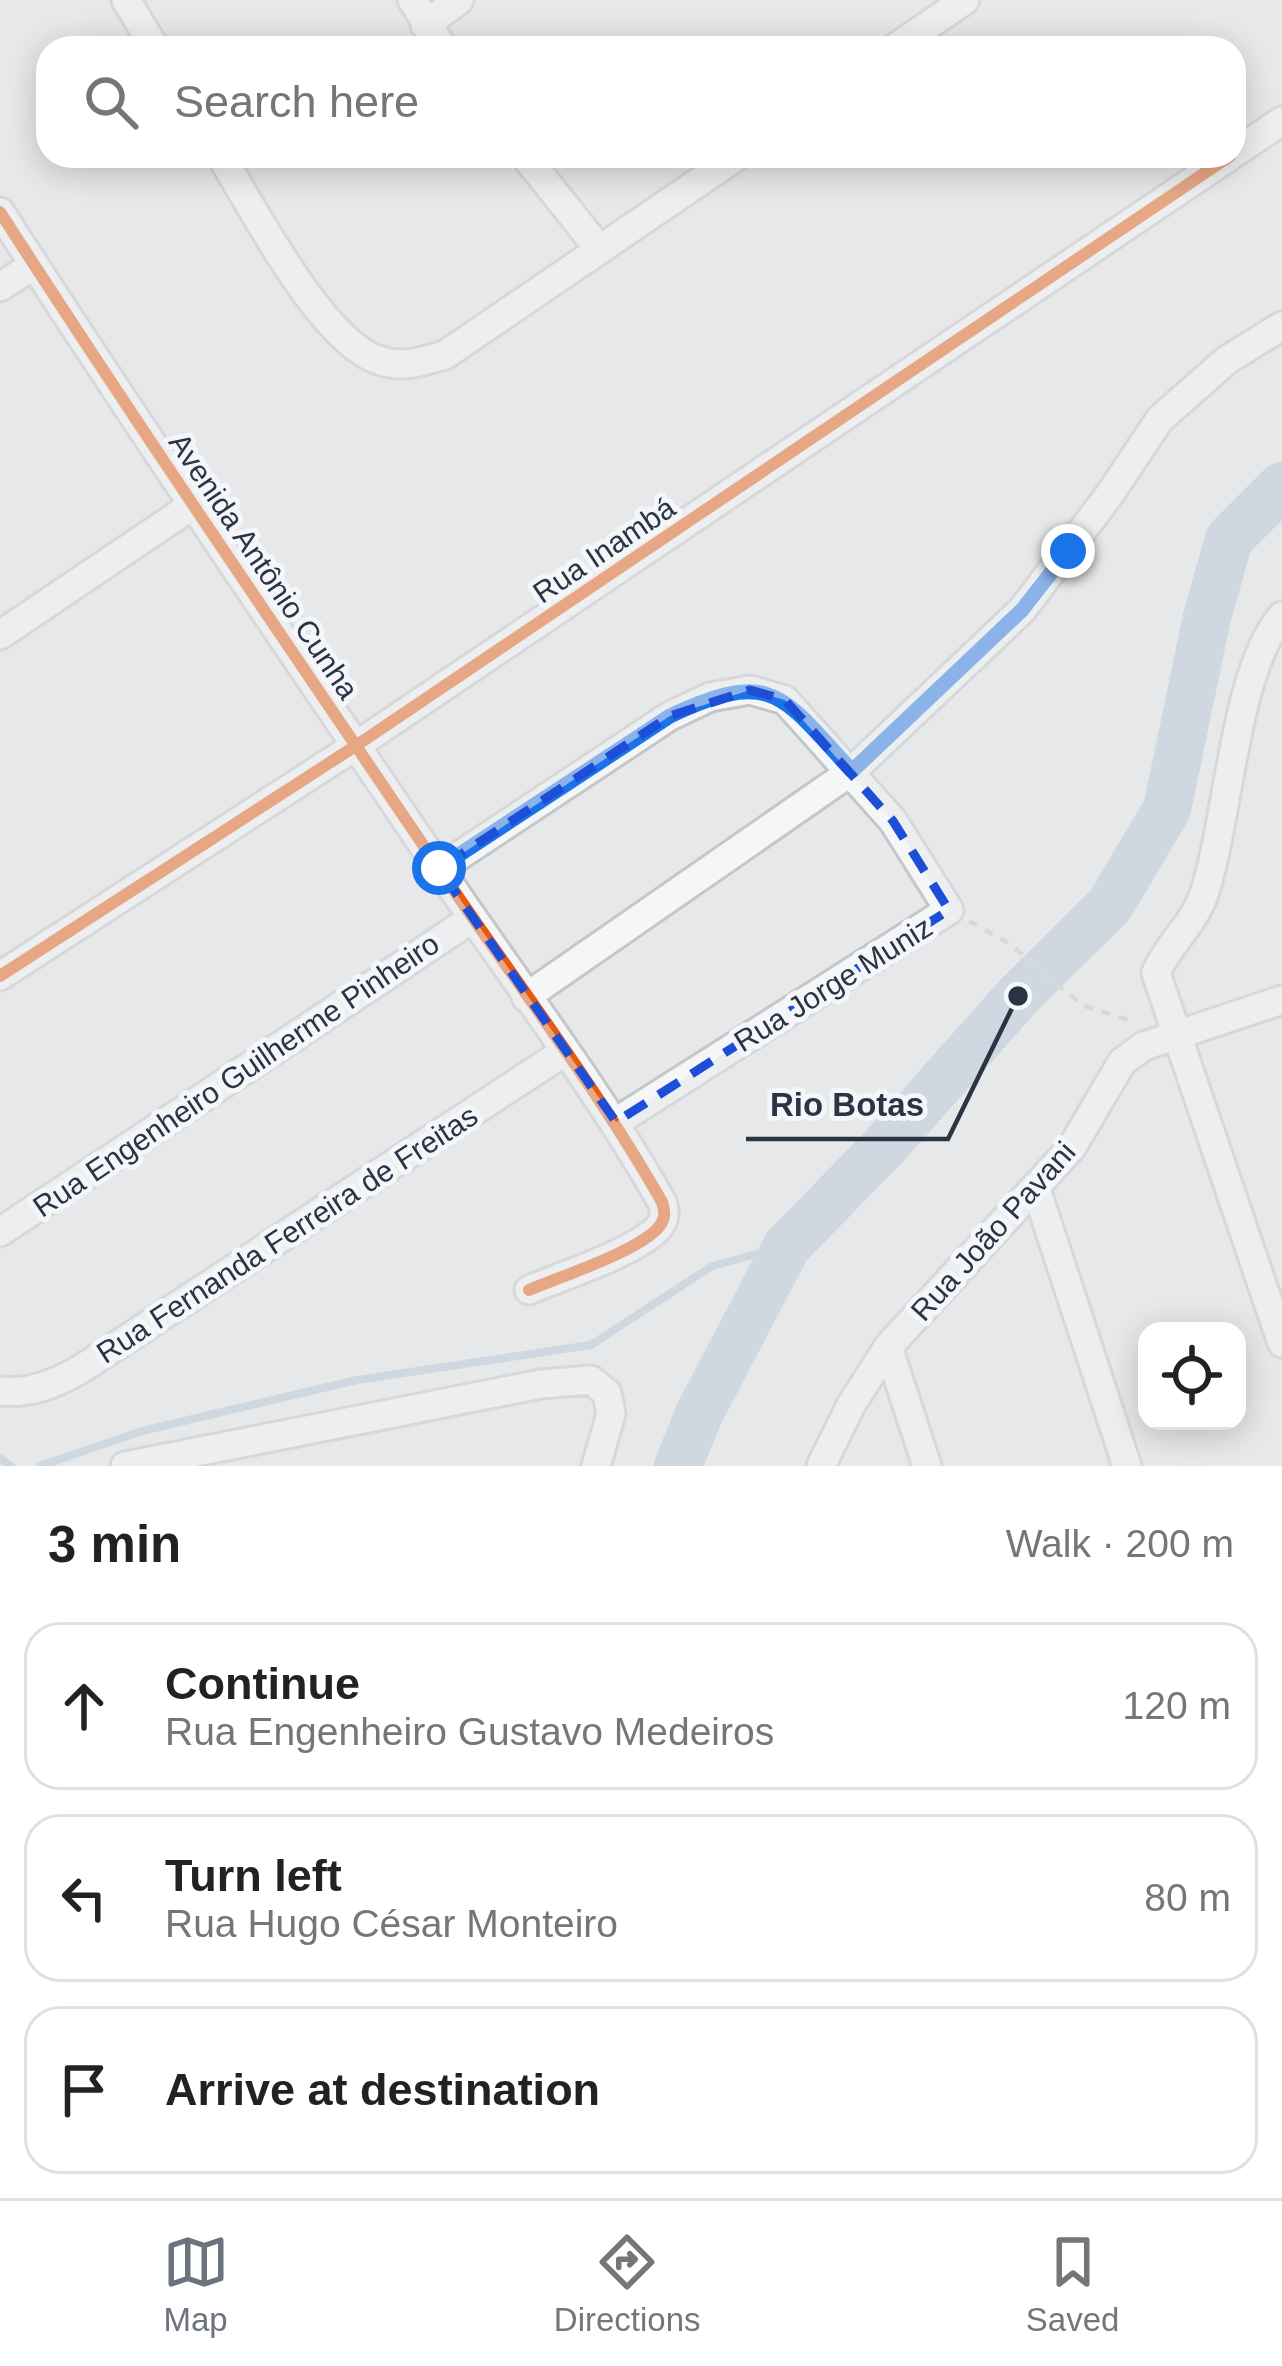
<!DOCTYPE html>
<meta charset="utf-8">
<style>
:root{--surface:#fff;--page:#f2f2f2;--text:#222;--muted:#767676;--line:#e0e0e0;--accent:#6c737f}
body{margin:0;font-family:Arial,sans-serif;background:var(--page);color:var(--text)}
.controls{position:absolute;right:36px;bottom:36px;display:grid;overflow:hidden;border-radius:24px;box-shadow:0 6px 30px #0003}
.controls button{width:108px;height:108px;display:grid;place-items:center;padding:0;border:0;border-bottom:3px solid var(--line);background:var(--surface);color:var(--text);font:60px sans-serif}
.stop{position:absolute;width:36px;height:36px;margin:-27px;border:9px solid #1a73e8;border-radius:50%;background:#fff}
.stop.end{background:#1a73e8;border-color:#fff;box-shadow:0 3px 12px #0008}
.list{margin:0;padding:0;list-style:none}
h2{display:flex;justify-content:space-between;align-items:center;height:156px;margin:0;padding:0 48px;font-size:51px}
h2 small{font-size:39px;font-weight:400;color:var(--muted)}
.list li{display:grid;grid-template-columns:78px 1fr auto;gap:36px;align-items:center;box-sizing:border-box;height:168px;margin:0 24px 24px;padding:0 24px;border:3px solid var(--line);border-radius:36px}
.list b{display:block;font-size:45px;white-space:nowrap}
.list p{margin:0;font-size:39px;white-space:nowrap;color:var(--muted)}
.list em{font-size:39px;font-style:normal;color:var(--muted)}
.icon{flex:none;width:66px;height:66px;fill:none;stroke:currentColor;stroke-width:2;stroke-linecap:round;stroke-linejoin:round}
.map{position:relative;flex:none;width:1282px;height:1466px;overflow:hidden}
.search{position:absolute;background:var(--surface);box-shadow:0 6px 30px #0003;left:36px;right:36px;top:36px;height:132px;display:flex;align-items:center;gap:30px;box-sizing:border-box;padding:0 42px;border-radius:36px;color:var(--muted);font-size:45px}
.sheet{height:732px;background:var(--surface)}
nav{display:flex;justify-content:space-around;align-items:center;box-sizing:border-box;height:168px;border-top:3px solid var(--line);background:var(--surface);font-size:33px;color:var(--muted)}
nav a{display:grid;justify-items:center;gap:6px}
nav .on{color:var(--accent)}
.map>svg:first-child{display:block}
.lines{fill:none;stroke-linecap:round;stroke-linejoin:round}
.stream{stroke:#b4c4d5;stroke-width:8}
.river{stroke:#b4c4d5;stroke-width:48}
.street-casing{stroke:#c4c6c8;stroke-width:33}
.path{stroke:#c5c6ca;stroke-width:4.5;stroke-dasharray:9 9;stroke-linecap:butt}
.street{stroke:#f5f6f7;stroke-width:27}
.cycleway-casing{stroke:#f4f6f9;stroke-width:20}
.cycleway{stroke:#e8590c;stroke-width:12}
.route{stroke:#1a73e8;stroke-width:15}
.marked{fill:none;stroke:#1d4ed8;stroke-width:9;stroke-dasharray:24 15;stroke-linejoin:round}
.labels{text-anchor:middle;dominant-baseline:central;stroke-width:10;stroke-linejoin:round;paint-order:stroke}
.street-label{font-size:30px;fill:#2b3445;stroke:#f4f6f9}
.leader{fill:none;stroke:#2b3445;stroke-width:4.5}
.callout-dot{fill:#2b3445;stroke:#f4f6f9;stroke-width:4.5}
.callout-label{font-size:33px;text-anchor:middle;font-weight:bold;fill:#2b3445;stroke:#f4f6f9;stroke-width:10;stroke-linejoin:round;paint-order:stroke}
</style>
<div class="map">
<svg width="1282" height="1466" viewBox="0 0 1282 1466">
<rect width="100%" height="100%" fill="#e6e8ea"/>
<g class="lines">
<path class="stream" d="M 0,1458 L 11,1466
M 40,1466 L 142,1431 L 357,1380 L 591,1345 L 712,1266 L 787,1246"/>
<path class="river" d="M 678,1466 L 699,1414 L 787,1246 L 883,1148 L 1018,996 L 1110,905 L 1167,809 L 1207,617 L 1229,539 L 1282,486"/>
<g class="street-casing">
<path id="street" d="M 126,0 L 155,48
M 412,0 L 443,48
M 425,25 L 459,0
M 895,48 L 965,0
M 1234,153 L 1282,121
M 221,156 C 253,208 323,345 381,361 C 404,368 423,361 445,355 L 737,156
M 525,156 L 600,250
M 0,212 C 143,434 292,651 440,870 C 514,980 596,1086 662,1202 C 665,1212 666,1219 658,1228 C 636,1252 562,1276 529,1290
M 0,287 L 34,265
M 1282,616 C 1234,672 1229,819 1204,894 C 1193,926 1168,944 1156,973 L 1282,1343
M 0,635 L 193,505
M 439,869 L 670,716 L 710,697 L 750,690 L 785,700 L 893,821 L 949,910 L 616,1122
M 0,976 L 357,745 L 1230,156
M 526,997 L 852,771 L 1022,610 L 1110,494 L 1160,419 L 1227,360 L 1282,326
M 1036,1189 L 1127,1466
M 0,1232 L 473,918
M 888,1347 L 927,1466
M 0,1391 C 31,1394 55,1384 81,1369 L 564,1052
M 125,1466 L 541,1384 L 591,1380 L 607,1393 L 611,1414 L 596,1466
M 821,1466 L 851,1405 L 888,1347 L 1072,1147 L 1122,1062 L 1144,1046 L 1282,1000"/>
</g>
<path class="path" d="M 969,921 L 1010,944 L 1082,1005 L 1131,1021"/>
<use href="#street" class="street"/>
<g class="cycleway-casing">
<path id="cycleway" d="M 0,212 C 143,434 292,651 440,870 C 514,980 596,1086 662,1202 C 665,1212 666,1219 658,1228 C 636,1252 562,1276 529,1290
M 0,976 L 357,745 L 1230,156"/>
</g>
<use href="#cycleway" class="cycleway"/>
</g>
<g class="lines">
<path class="route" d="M 439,868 L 670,716 C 774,667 782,696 852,771 L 1022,610 L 1068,551"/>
</g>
<path d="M0 0H1282V1466H0ZM 750,690 L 785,700 L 893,821 L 949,910 L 616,1122 L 439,869 L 670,716 Z" fill="#e6e8ea" fill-opacity=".55" fill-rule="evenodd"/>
<path class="marked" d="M 750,690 L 785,700 L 893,821 L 949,910 L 616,1122 L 439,869 L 670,716 Z"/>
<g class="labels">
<g class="street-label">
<text transform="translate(604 550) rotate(-34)">Rua Inambá</text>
<text transform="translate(264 566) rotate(56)">Avenida Antônio Cunha</text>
<text transform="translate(833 984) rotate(-32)">Rua Jorge Muniz</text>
<text transform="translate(236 1075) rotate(-34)">Rua Engenheiro Guilherme Pinheiro</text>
<text transform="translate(993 1231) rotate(-48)">Rua João Pavani</text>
<text transform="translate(287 1234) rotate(-33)">Rua Fernanda Ferreira de Freitas</text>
</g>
</g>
<path class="leader" d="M1018 996L948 1139H746"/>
<circle class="callout-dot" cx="1018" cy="996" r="12"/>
<g class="callout-label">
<text x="847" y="1116">Rio Botas</text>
</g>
</svg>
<div class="controls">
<button><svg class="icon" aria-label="locate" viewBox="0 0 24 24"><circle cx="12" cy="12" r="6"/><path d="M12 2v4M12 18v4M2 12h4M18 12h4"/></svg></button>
</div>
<div class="stop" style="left:439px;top:868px"></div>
<div class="stop end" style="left:1068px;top:551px"></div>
<div class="search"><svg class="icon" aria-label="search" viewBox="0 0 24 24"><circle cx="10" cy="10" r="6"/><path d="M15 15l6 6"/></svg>Search here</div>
</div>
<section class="sheet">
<h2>3 min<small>Walk · 200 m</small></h2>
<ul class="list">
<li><svg class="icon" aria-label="ahead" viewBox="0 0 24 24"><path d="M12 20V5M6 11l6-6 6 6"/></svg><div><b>Continue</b><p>Rua Engenheiro Gustavo Medeiros</p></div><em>120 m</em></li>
<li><svg class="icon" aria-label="left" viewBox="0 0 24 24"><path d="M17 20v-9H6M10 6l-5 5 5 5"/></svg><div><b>Turn left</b><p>Rua Hugo César Monteiro</p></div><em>80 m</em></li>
<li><svg class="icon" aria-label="arrive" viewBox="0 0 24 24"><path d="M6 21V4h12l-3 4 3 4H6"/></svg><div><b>Arrive at destination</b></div></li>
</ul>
</section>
<nav>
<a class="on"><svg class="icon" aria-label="map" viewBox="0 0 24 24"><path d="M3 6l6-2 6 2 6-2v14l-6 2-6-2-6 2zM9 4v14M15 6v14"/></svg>Map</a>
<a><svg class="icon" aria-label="directions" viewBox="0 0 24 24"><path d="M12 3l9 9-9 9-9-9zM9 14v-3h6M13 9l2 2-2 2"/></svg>Directions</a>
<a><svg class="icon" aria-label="saved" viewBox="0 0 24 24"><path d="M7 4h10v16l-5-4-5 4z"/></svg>Saved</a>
</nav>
